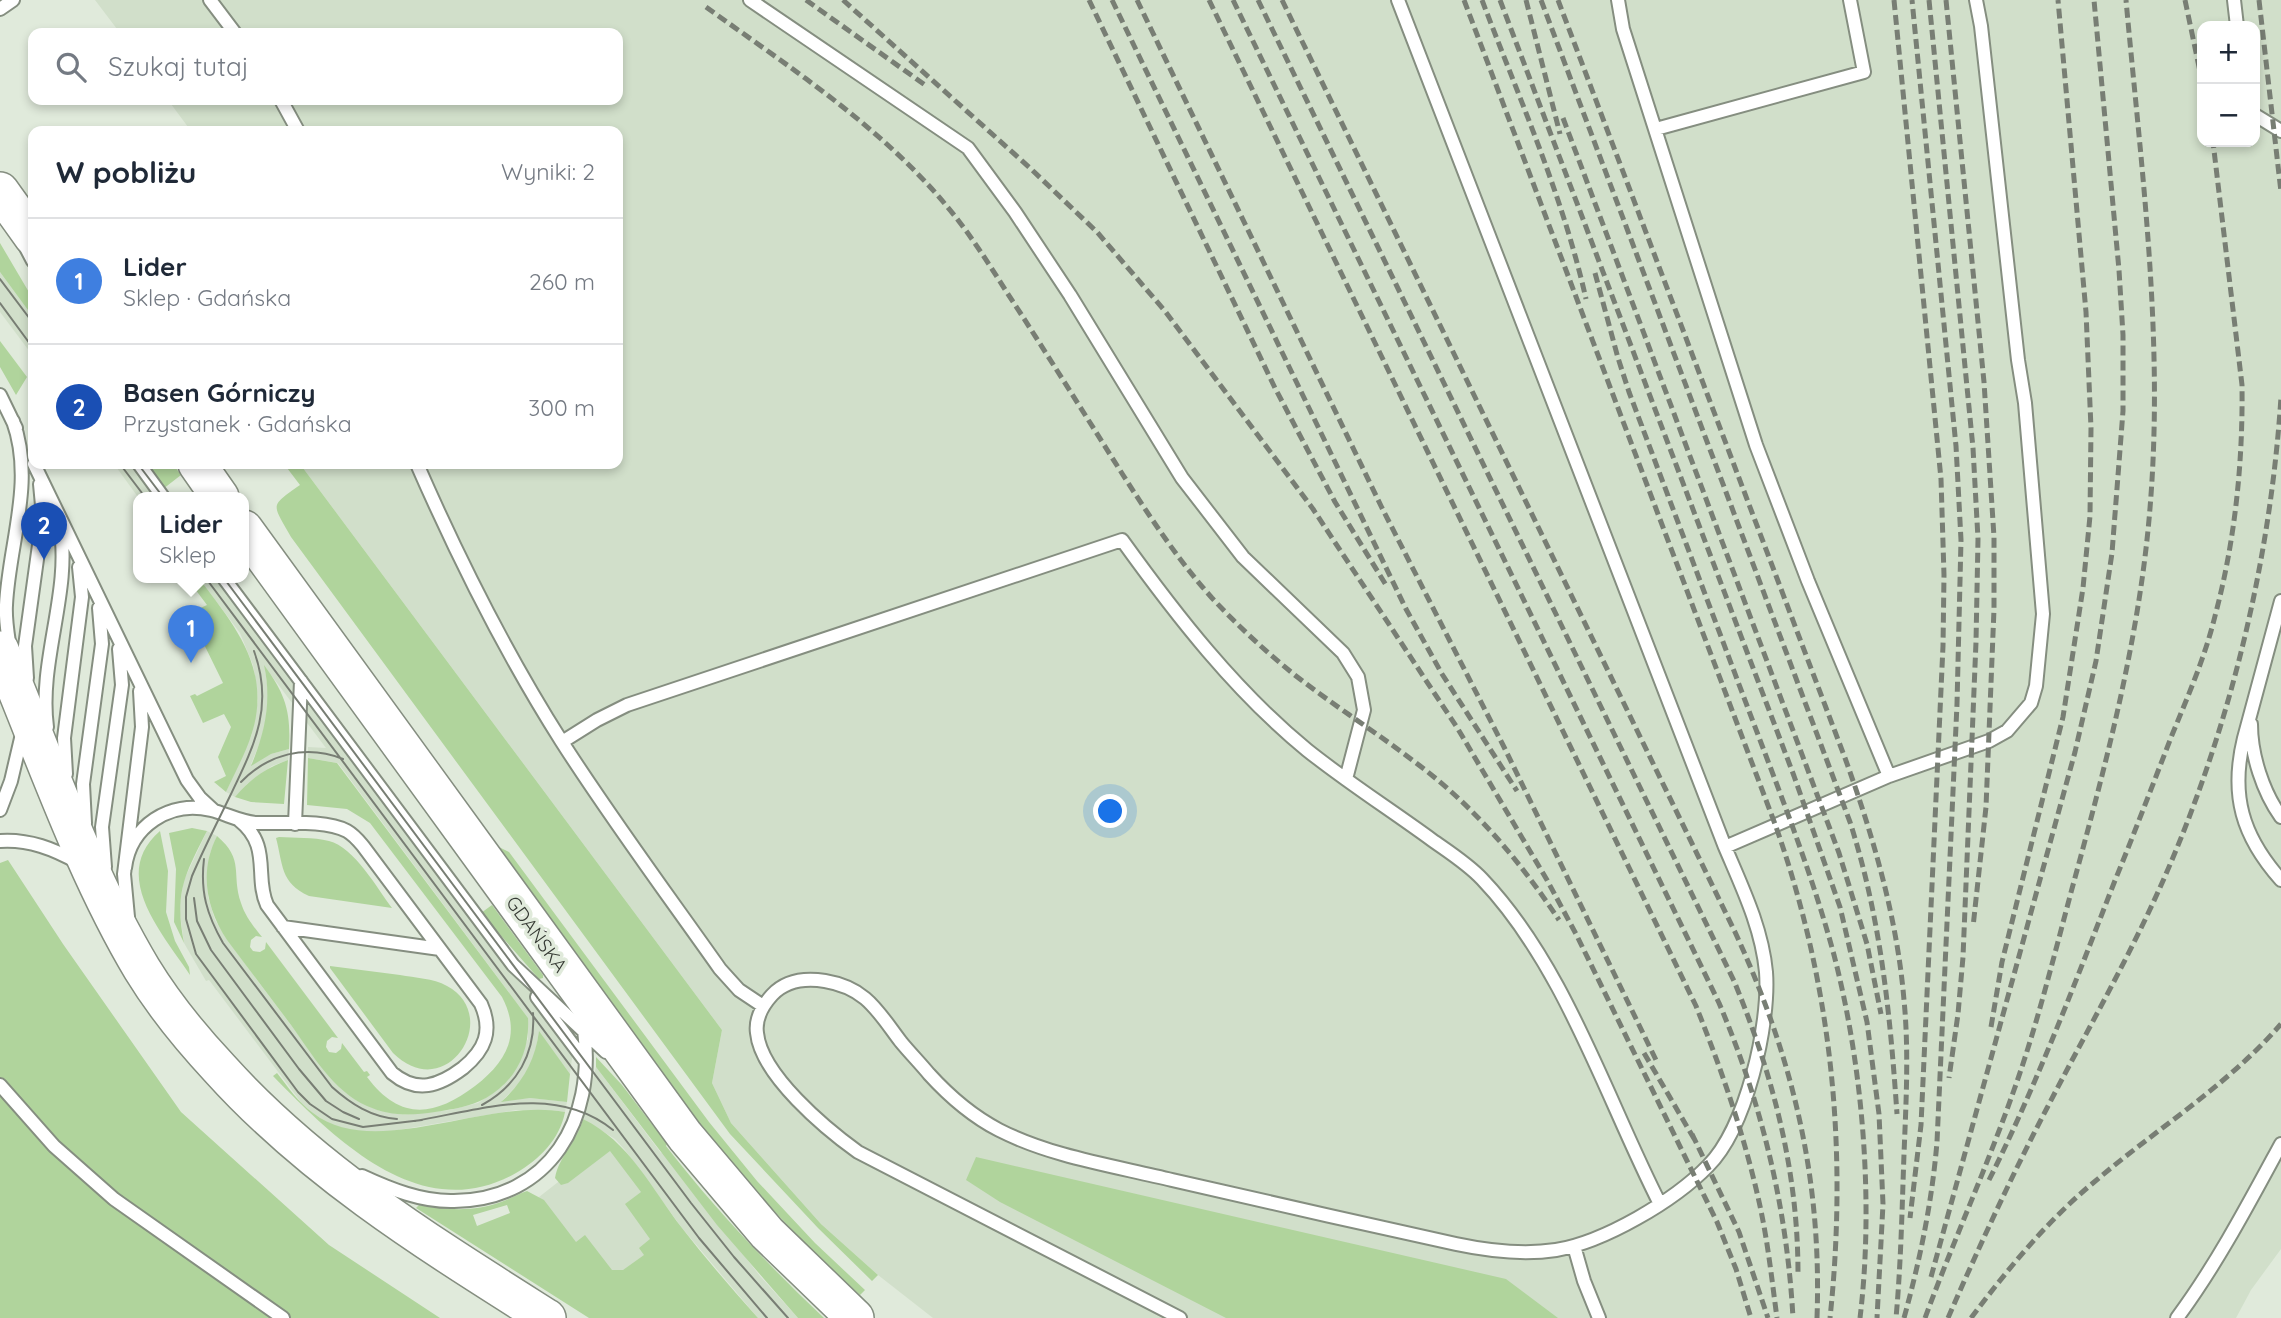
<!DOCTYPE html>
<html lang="pl">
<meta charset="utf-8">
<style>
:root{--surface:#fff;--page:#f6f6f7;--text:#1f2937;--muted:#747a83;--line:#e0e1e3;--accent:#a93085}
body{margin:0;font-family:Quicksand,sans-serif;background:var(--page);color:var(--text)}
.controls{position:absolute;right:21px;top:21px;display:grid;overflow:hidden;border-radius:14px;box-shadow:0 4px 10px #0003}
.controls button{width:63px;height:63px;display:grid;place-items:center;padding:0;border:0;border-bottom:2px solid var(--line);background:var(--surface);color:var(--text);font:35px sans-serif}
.you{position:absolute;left:1111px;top:812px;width:24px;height:24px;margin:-18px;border:5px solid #fff;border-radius:50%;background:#1a73e8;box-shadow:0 0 0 10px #1a73e833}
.badge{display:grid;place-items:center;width:46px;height:46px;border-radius:50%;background:var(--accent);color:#fff;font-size:23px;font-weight:700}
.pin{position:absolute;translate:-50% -58px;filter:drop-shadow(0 2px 4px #0008)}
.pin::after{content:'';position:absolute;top:37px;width:24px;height:21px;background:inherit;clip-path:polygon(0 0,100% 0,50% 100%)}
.popup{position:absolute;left:133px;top:492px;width:116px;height:91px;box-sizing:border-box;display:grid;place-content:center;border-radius:14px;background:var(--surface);filter:drop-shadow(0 2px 5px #0005);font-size:23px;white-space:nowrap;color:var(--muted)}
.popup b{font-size:26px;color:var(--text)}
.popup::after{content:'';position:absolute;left:50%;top:100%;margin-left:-14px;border:14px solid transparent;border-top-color:var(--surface)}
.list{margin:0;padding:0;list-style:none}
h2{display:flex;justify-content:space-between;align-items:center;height:91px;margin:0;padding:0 28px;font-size:30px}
h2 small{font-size:23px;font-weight:400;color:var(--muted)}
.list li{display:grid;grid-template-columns:46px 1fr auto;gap:21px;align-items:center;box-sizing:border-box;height:126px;padding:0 28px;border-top:2px solid var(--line)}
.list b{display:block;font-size:26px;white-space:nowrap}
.list p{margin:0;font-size:23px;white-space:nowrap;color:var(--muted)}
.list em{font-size:23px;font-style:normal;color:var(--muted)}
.icon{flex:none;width:38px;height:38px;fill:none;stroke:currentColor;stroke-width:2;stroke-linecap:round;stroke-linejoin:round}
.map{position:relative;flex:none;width:2281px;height:1318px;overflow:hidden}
.search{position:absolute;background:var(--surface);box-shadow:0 4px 10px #0003;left:28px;top:28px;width:595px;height:77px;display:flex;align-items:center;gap:18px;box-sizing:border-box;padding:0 24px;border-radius:14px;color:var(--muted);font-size:26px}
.panel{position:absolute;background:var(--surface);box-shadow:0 4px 10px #0003;left:28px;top:126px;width:595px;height:343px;border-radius:14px}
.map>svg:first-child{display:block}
.built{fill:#d1dfca;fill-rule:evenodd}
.green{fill:#b0d49c;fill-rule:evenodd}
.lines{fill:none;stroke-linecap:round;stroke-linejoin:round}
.service-casing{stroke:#858e80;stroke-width:16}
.primary-casing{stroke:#858e80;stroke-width:40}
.service{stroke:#fff;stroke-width:12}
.primary{stroke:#fff;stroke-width:37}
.tram{stroke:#787e74;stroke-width:2}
.rail{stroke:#787e74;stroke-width:5;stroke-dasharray:10 5;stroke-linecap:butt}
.labels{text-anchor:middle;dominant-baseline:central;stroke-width:7;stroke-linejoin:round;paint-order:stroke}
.street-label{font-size:19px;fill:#363a34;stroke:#e0eadb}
</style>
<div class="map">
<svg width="2281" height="1318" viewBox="0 0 2281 1318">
<rect width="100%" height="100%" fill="#e0eadb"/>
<path class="built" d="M 95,0 L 2281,0 L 2281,1249 L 2251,1290 L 2236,1318 L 933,1318 L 878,1275 L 821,1224 L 731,1123 L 712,1083 L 722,1030 L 300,464 L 618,464 L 618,131 L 191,131 L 168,100 L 618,100 L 618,33 L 120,33 ZM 2202,26 L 2255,26 L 2255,142 L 2202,142 Z
M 0,272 L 33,317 L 33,356 L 0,312 Z
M 114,464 L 143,464 L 168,497 L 138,497 Z
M 198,577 L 228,577 L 336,721 L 339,722 L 480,913 L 575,1035 L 570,1074 L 539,1032 L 534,1058 L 528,1070 L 520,1082 L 502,1101 L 530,1098 L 559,1101 L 567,1102 L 565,1112 L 552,1110 L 516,1110 L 381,1133 L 357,1132 L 335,1126 L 313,1114 L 303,1105 L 209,980 L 206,981 L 184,943 L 179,907 L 184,880 L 207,831 L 217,836 L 210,853 L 207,873 L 208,897 L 215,920 L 227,940 L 327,1073 L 356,1100 L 380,1111 L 404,1115 L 450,1110 L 478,1103 L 503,1086 L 528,1039 L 528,1018 L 338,763 L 308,758 L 308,747 L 326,748 L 265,667 L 269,701 L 267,715 L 261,740 L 251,764 L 271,754 L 289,749 L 288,760 L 272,766 L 247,784 L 235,797 L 226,792 L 252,734 L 258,700 L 257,687 L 253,665 L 240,633 Z
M 596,1067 L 661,1153 L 663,1152 L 760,1276 L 798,1318 L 758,1318 L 682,1228 L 625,1150 L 615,1139 L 583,1119 Z
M 608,1143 L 686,1243 L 613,1293 L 539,1197 Z"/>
<path class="green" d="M 0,243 L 33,299 L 33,317 L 0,272 Z
M 0,341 L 27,377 L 16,395 L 0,367 Z
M 147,464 L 173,464 L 181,475 L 163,489 Z
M 284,464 L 300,464 L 722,1030 L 712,1083 L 731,1123 L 821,1224 L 878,1275 L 872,1281 L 818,1228 L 730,1134 L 291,537 C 272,503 269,507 300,485 Z
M 186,577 L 198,577 C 234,625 272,668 252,733 C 246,753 235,772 226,792 L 214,782 L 226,776 L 218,757 L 231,727 L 224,714 L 203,723 L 190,696 L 195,694 L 197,696 L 223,683 L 195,626 L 177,633 L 172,621 L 207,605 Z
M 264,665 C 286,695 291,712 289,749 L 271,754 L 251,766 C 265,732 272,701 264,665 Z
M 308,758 L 337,763 L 528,1018 C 530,1051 516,1081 486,1098 C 470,1107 453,1109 435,1112 C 411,1116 389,1116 367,1106 C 333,1091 312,1054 291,1025 C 270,997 248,968 227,940 C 206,908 199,871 217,836 C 245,860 231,874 241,903 C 245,916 254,927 262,937 L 256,936 L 251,940 L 250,947 L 253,951 L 260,952 L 265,949 L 266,942 L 338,1038 L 332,1037 L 327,1041 L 326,1047 L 329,1052 L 336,1053 L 341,1049 L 342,1043 L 364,1072 L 367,1071 L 370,1075 L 367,1077 C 400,1121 434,1117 475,1086 C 506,1062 522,1035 502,997 L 370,823 L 347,809 L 307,805 Z
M 288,760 L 284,804 L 251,802 L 235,797 C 250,779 266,768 288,760 Z
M 192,828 L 207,831 C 185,874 174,893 184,943 L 174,922 L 176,869 L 169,833 Z
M 160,831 L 168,871 L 166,912 L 175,941 L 189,967 L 190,975 C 162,933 109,875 160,831 Z
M 279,837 C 295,838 313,837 329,841 C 354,847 377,888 392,908 L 309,896 C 280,883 283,864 276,838 Z
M 499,847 L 509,852 L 709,1122 L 757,1181 L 815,1243 L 865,1290 L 860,1295 C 714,1168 613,1001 499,847 Z
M 8,860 L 63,944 L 181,1112 L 329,1245 L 440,1318 L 0,1318 L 0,863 Z
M 492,905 L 543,975 L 543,978 L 539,979 L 481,913 Z
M 330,966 C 353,969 377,972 400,975 C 415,978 433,978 447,986 C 503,1016 447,1106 393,1053 L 330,968 Z
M 539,1031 L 570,1074 L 567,1102 L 530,1098 L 501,1102 C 523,1082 535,1061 539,1031 Z
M 596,1057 L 622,1085 L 667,1144 L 666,1146 C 714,1208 767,1264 824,1318 L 798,1318 L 717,1225 L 596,1067 Z
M 277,1073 C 288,1087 298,1102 313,1113 C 375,1161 487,1097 565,1112 C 560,1139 539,1160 516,1173 C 421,1227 335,1139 273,1076 Z
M 583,1119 C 630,1142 651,1188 682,1228 C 706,1259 732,1289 758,1318 L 589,1318 L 416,1208 L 419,1205 C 446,1210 475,1212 501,1202 C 510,1199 518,1194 527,1191 L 544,1200 L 576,1242 L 585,1235 L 612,1270 L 623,1270 L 644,1255 L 639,1248 L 650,1239 L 625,1204 L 641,1192 L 610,1151 L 568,1183 L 561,1185 L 555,1178 C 559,1156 577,1142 583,1119 ZM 507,1205 L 510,1213 L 477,1226 L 473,1215 Z
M 976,1157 L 1506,1279 L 1558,1318 L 1226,1318 L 1000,1202 L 966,1180 Z"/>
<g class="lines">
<g class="service-casing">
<path id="service" d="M 210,0 L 235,33
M 750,0 L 968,148 L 1015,212 L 1070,295 L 1182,478 L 1243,557 L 1343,653 L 1358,677 L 1364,710 L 1346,779
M 1398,0 L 1725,847 L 1889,776 L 1808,581 L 1756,445 L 1623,29 L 1618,0
M 2234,0 L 2237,26
M 0,9 L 13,0
M 281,100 L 298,131
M 2255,115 L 2281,131
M 1656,129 L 1864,72 L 1850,0
M 22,240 L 33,261
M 0,395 L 16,428
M 34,464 L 187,780 L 200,798 L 213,810
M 139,464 L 163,497
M 417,464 C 459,560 506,654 562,742 C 612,820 667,894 720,969 L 739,990 L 763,1006
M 223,577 L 513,965 L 606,1052
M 2281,601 L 2244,738 C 2230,795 2242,836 2281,880
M 10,649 C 8,635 5,620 6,605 C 9,543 35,482 13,421
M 27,678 L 25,646 L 43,516 L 40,484
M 2251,724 C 2251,755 2263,792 2281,817
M 47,727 C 38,661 72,590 60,526
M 562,742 L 597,720 L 627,705 L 1122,540 C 1176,615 1235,691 1307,750 C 1347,782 1391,810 1432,840 C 1449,852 1468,864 1482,879 C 1565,966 1606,1098 1660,1204
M 66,774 L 64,738 L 82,597 L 79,567
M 1889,776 L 1989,741 L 2007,731 L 2031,703 L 2036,686 L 2043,614 L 2025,403 L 2018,360 L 1981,26 L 1976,0
M 0,810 L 11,781 L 22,734
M 85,823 L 83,784 L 102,644 L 99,608
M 295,824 L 301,681
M 0,841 C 29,839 54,849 79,863
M 105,867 L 102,827 L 122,685 L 119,649
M 125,868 C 130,826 170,800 211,810 C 227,814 240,822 257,823 C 282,824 325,819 347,831 C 354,835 358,840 363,846 L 481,1004 C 493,1031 485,1050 463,1068 C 439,1086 417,1094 392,1073 L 267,905 C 254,876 272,846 239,820
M 128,917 L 124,874 L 142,727 L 140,691
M 283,927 L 440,949
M 537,997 L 585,1061
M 0,1085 L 54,1146 L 114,1199 L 283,1318
M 362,1176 C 390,1189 422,1202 454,1201 C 550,1200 596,1119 584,1030
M 1574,1246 L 1584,1281 L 1599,1318
M 1180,1318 L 858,1152 C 826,1129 761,1075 757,1033 C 755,1019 763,1005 772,995 C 786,980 806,978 825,981 C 867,988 878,1012 901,1042 C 910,1053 920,1063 929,1074 C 949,1096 972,1116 999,1130 C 1052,1157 1115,1166 1172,1180 C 1267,1202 1361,1223 1456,1244 C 1489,1251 1523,1255 1556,1250 C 1604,1242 1674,1201 1708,1166 C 1746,1128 1770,1025 1766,972 C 1762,928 1742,887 1725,847
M 2177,1318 C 2217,1264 2249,1203 2281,1144"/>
</g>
<g class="primary-casing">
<path id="primary" d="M 0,191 L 33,237
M 197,464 L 220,497
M 244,529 L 685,1136 L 767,1233 L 855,1318
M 0,650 C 44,755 84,872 142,969 C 164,1005 191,1038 220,1069 C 313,1172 430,1244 547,1318"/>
</g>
<use href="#service" class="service"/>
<use href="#primary" class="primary"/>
<path class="tram" d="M 0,279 L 33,323
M 0,303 L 33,348
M 120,464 L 145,497
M 138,464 L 163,497
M 205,577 L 699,1238 L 767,1318
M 223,577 L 691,1203 L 734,1257 L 788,1318
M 254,651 C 274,706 255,744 231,794 C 218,821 204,848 192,876 L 186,897 L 186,919 L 196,954 L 298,1092 L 310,1104 L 332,1119 L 363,1127 L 422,1120
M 241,782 C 268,754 306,744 343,759
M 204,859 C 200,892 207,915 223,943 L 332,1087 C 351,1104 371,1117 397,1119
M 194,898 L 197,921 L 211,950 L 299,1069 L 326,1101 L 343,1112 L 359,1119
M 482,1105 C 517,1086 536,1053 533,1013
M 415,1121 C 480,1110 555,1083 613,1130"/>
<path class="rail" d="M 806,0 L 925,85
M 843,0 L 1030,168 L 1097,232 L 1165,311 L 1313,509 L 1458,729 L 1547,880 L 1576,934 L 1717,1222 L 1736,1269 L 1751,1318
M 1089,0 L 1275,388 L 1335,502 L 1386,585
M 1112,0 L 1406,609 L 1442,674 L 1517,791
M 1137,0 L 1382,508 L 1505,749 L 1657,1062
M 1209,0 L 1696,1006 C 1722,1071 1745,1137 1760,1206 C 1768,1243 1772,1281 1777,1318
M 1233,0 L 1719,1003 C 1762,1104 1787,1208 1793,1318
M 1258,0 L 1734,981 C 1773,1075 1798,1171 1798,1273
M 1282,0 L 1735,932 C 1793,1058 1822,1179 1817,1318
M 1464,0 L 1775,824 C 1832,985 1848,1148 1830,1318
M 1482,0 C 1519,98 1563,196 1586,299
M 1500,0 L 1794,776 L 1840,907 L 1867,1022 L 1879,1114 L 1883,1204 L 1877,1318
M 1526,0 L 1560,134
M 1541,0 L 1850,822 C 1881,919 1890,1013 1897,1114
M 1558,0 L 1845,758 C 1873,836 1897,917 1904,1000 C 1909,1051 1906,1103 1904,1154 C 1902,1209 1901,1263 1896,1318
M 1894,0 L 1941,479 L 1944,575 L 1943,646 L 1921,1125 L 1910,1218
M 1929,0 L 1973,448 L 1978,539 L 1976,642 L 1963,957 L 1958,1014 L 1949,1078
M 1946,0 L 1984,382 L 1994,537 L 1994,609 L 1986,807 L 1973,927
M 2185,0 L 2202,81
M 2259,0 L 2281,192
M 706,7 C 796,72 893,134 961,224 C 983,253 1001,284 1021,314 C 1055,367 1089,421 1123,475 C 1150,517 1178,560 1212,598 C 1238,626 1266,652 1296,676 C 1341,711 1390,741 1434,777 C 1483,817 1524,867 1559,920
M 1563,118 L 1839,853 L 1867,944 L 1881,1014
M 1595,273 L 1618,358 L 1629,392 C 1667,493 1705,594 1743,695 C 1775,781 1810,866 1834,955 C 1863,1067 1874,1203 1860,1318
M 1991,1027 L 2002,962 L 2063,717 L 2083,588 L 2090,516 L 2091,428 L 2086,312 L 2058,0
M 1644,1053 L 1696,1142
M 1692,1134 L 1739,1232 L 1768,1318
M 1989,1180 C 2037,1084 2075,983 2114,883 C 2134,834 2153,784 2172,735 C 2188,696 2205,657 2215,616 C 2235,541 2243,463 2242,385 L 2213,142
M 1931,1277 L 2075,752 L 2096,661 L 2112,553 L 2123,411 L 2123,335 L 2119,270 L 2094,0
M 1904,1318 C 1920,1260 1932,1202 1937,1142 L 1957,704 L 1961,540 L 1956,446 L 1912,0
M 1925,1318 C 1953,1242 1987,1167 2014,1090 C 2039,1020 2056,947 2076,874 C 2110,749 2142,625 2151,495 C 2163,330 2141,165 2126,0
M 1948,1318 C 1979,1247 2011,1177 2047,1108 C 2084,1036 2125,965 2158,892 C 2228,737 2270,566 2281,397
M 1971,1318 C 2008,1269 2046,1222 2093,1183 C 2156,1129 2226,1087 2281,1024"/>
</g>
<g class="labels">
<g class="street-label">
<text transform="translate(537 934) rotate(54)">GDAŃSKA</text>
</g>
</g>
</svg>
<div class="controls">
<button>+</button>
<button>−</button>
</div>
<div class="you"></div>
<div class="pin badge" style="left:191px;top:663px;background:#3f7fe0">1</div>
<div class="popup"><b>Lider</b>Sklep</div>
<div class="pin badge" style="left:44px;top:560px;background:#1a4fb4">2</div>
<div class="search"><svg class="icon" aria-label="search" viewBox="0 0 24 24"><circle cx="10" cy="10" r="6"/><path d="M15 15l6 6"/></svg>Szukaj tutaj</div>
<section class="panel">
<h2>W pobliżu<small>Wyniki: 2</small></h2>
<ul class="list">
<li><span class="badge" style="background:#3f7fe0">1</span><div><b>Lider</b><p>Sklep · Gdańska</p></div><em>260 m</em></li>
<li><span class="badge" style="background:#1a4fb4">2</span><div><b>Basen Górniczy</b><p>Przystanek · Gdańska</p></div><em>300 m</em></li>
</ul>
</section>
</div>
